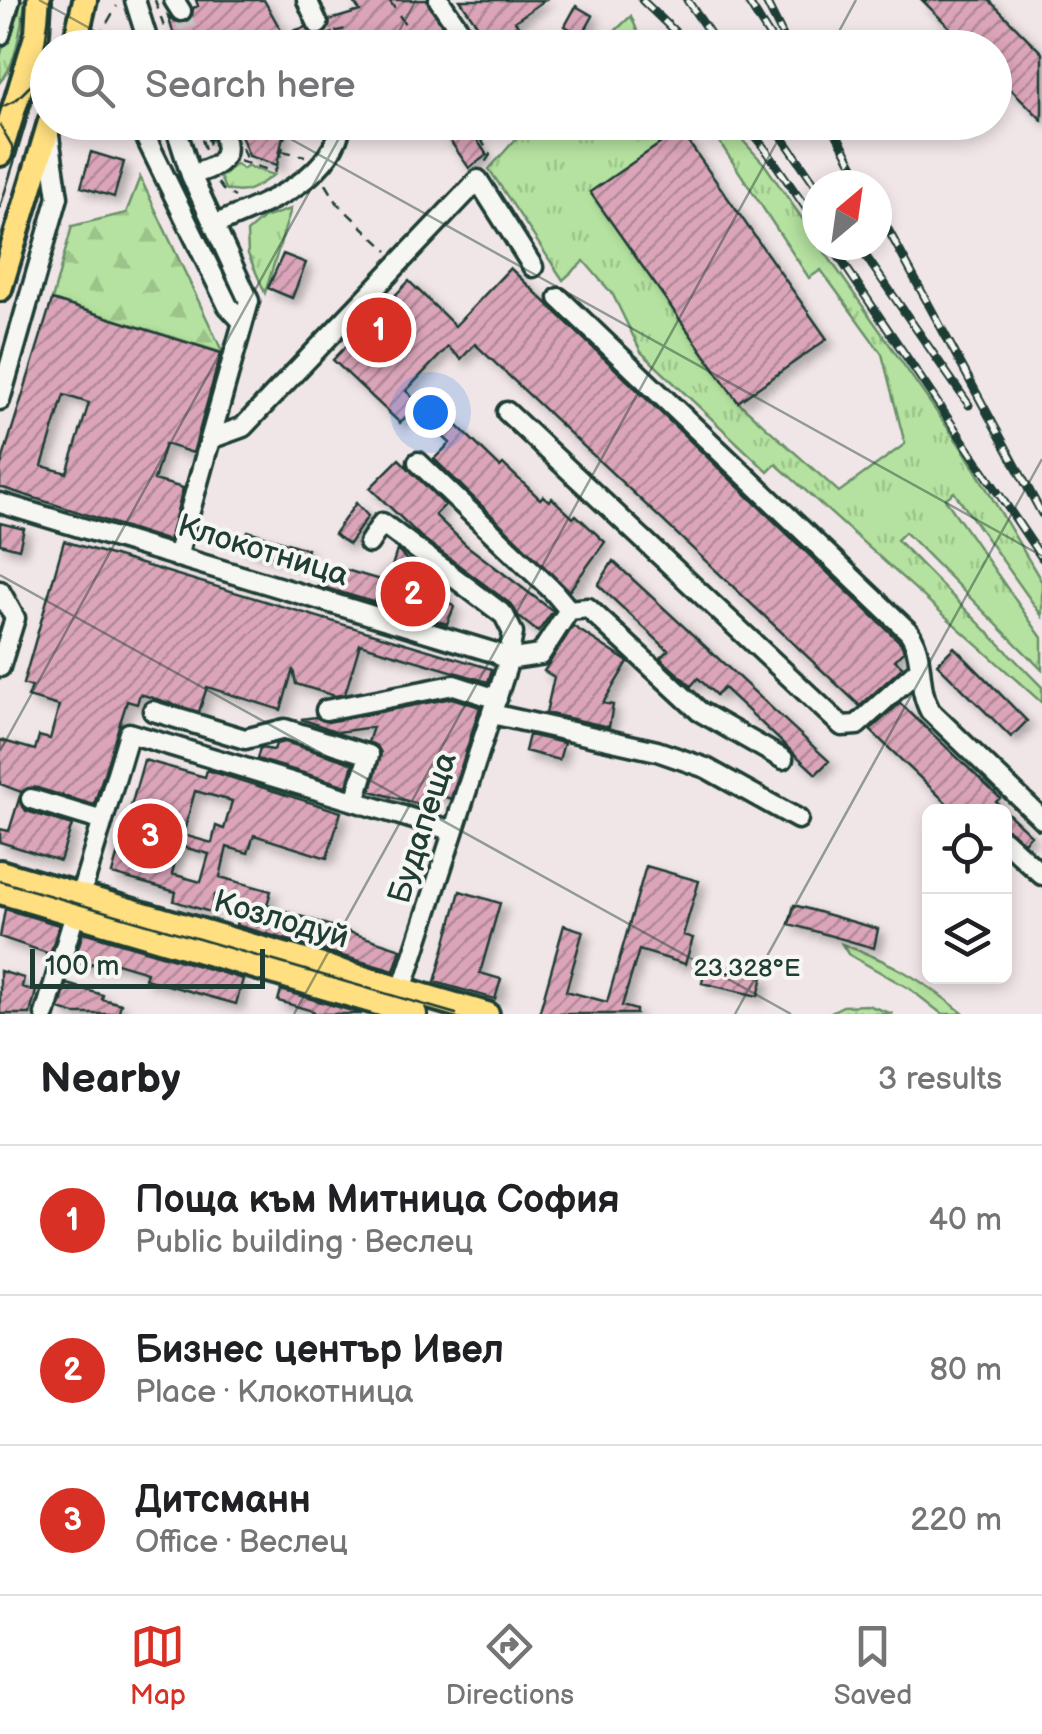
<!DOCTYPE html>
<meta charset="utf-8">
<style>
:root{--surface:#fff;--page:#f2f2f2;--text:#202124;--muted:#757577;--line:#e0e0e0;--accent:#d93025}
body{margin:0;font-family:"Balsamiq Sans",sans-serif;background:var(--page);color:var(--text)}
.controls{position:absolute;right:30px;bottom:30px;display:grid;overflow:hidden;border-radius:15px;box-shadow:0 5px 15px #0003}
.controls button{width:90px;height:90px;display:grid;place-items:center;padding:0;border:0;border-bottom:2px solid var(--line);background:var(--surface);color:var(--text);font:50px sans-serif}
.compass{position:absolute;left:802px;top:170px;width:90px;height:90px;border-radius:50%;background:var(--surface);box-shadow:0 5px 15px #0003;rotate:29deg}
.scale{position:absolute;left:30px;bottom:25px;width:235px;box-sizing:border-box;padding-left:10px;border:5px solid #1f3d34;border-top:0;font-size:28px;line-height:35px;white-space:nowrap;color:#1f3d34;-webkit-text-stroke:8px #f6f6f2;paint-order:stroke}
.you{position:absolute;left:430px;top:412px;width:35px;height:35px;margin:-25px;border:8px solid #fff;border-radius:50%;background:#1a73e8;box-shadow:0 0 0 15px #1a73e833}
.badge{display:grid;place-items:center;width:65px;height:65px;border-radius:50%;background:var(--accent);color:#fff;font-size:32px;font-weight:700}
.pin{position:absolute;translate:-50% -50%;border:5px solid #fff;box-shadow:0 2px 10px #0006}
.list{margin:0;padding:0;list-style:none}
h2{display:flex;justify-content:space-between;align-items:center;height:130px;margin:0;padding:0 40px;font-size:42px}
h2 small{font-size:32px;font-weight:400;color:var(--muted)}
.list li{display:grid;grid-template-columns:65px 1fr auto;gap:30px;align-items:center;box-sizing:border-box;height:150px;padding:0 40px;border-top:2px solid var(--line)}
.list b{display:block;font-size:38px;white-space:nowrap}
.list p{margin:0;font-size:32px;white-space:nowrap;color:var(--muted)}
.list em{font-size:32px;font-style:normal;color:var(--muted)}
.icon{flex:none;width:55px;height:55px;fill:none;stroke:currentColor;stroke-width:2;stroke-linecap:round;stroke-linejoin:round}
.map{position:relative;flex:none;width:1042px;height:1014px;overflow:hidden}
.search{position:absolute;background:var(--surface);box-shadow:0 5px 15px #0003;left:30px;right:30px;top:30px;height:110px;display:flex;align-items:center;gap:25px;box-sizing:border-box;padding:0 35px;border-radius:55px;color:var(--muted);font-size:38px}
.sheet{height:580px;background:var(--surface)}
nav{display:flex;justify-content:space-around;align-items:center;box-sizing:border-box;height:140px;border-top:2px solid var(--line);background:var(--surface);font-size:28px;color:var(--muted)}
nav a{display:grid;justify-items:center;gap:5px}
nav .on{color:var(--accent)}
.map>svg:first-child{display:block}
.grass{fill:url(#grass-tufts);stroke:#6a906a;stroke-width:2.5}
.forest{fill:url(#forest-firs);stroke:#6a906a;stroke-width:2.5}
.building{fill:url(#building-hatch);stroke:#1f3d34;stroke-width:2.5;fill-rule:evenodd;filter:url(#shadow)}
.lines{fill:none;stroke-linecap:round;stroke-linejoin:round}
.minor-tunnel{stroke:#c7c4c3;stroke-width:18;stroke-dasharray:18 9;stroke-linecap:butt}
.minor-casing{stroke:#1f3d34;stroke-width:25}
.major-casing{stroke:#1f3d34;stroke-width:30}
.path{stroke:#1f3d34;stroke-width:2.5;stroke-dasharray:10 8;stroke-linecap:butt}
.minor{stroke:#f6f6f2;stroke-width:18}
.major{stroke:#ffdf80;stroke-width:22}
.tram{stroke:#1f3d34;stroke-width:2.5}
.rail-casing{stroke:#1f3d34;stroke-width:9}
.rail{stroke:#f6f6f2;stroke-width:5;stroke-dasharray:15;stroke-linecap:butt}
.path-bridge{stroke:#1f3d34;stroke-width:2.5;stroke-dasharray:10 8;stroke-linecap:butt}
.ticks{fill:none;stroke:#1f3d34;stroke-width:2.5;stroke-opacity:0.45}
.labels{text-anchor:middle;dominant-baseline:central;stroke-width:8;stroke-linejoin:round;paint-order:stroke}
.street-label{font-size:32px;fill:#1f3d34;stroke:#f6f6f2}
.ticks-label{font-size:25px;text-anchor:middle;fill:#1f3d34;stroke:#f6f6f2;stroke-width:8;stroke-linejoin:round;paint-order:stroke}
</style>
<div class="map">
<svg width="1042" height="1014" viewBox="0 0 1042 1014">
<defs>
<pattern id="grass-tufts" width="24" height="20" patternUnits="userSpaceOnUse" patternTransform="scale(2.5)"><rect width="24" height="20" fill="#b5e2a0"/><path d="M3 7l-1-3M5 7V3M7 7l1-3M15 17l-1-3M17 17v-4M19 17l1-3" fill="none" stroke="#9bc38a"/></pattern>
<pattern id="forest-firs" width="22" height="20" patternUnits="userSpaceOnUse" patternTransform="scale(2.5)"><rect width="22" height="20" fill="#b5e2a0"/><path d="M5 1l3.5 6h-7zM16 11l3.5 6h-7z" fill="#9bc38a"/></pattern>
<pattern id="building-hatch" width="6" height="6" patternUnits="userSpaceOnUse" patternTransform="scale(2.5)"><rect width="6" height="6" fill="#dba4b9"/><path d="M-1 1l2-2M0 6l6-6M5 7l2-2" fill="none" stroke="#b18797"/></pattern>
<filter id="shadow"><feDropShadow dx="6" dy="6" stdDeviation="5" flood-color="#0004"/></filter>
</defs>
<rect width="100%" height="100%" fill="#f1e6e7"/>
<filter id="ink" filterUnits="userSpaceOnUse"><feTurbulence type="fractalNoise" baseFrequency=".01" numOctaves="2"/><feDisplacementMap in="SourceGraphic" scale="20" xChannelSelector="R" yChannelSelector="G"/><feConvolveMatrix kernelMatrix="1 2 1 2 8 2 1 2 1" color-interpolation-filters="sRGB"/></filter>
<g filter="url(#ink)">
<path class="grass" d="M 16,0 L 26,0 C 20,25 18,63 0,82 L 0,57 Z
M 631,16 L 644,47 L 598,47 Z
M 530,123 L 674,123 L 680,130 L 591,193 L 738,402 L 839,492 L 905,444 L 882,354 L 821,270 L 809,278 L 707,123 L 727,123 L 765,165 L 817,240 L 817,245 L 820,245 L 966,454 L 1042,582 L 1042,616 L 954,492 L 945,499 L 1042,638 L 1042,670 L 905,532 L 897,540 L 1042,687 L 1042,703 L 776,464 L 768,472 L 641,352 L 613,295 L 584,261 L 563,280 L 489,169 Z
M 236,164 L 243,169 L 247,166 L 274,175 C 257,186 246,197 225,189 L 220,177 Z
M 291,209 L 265,293 L 248,254 L 247,232 L 263,218 Z
M 842,944 C 892,962 923,980 964,1014 L 942,1014 L 910,989 L 848,954 Z
M 867,1005 L 893,1014 L 827,1014 L 843,1006 Z"/>
<path class="forest" d="M 140,177 L 223,353 L 52,300 L 72,226 L 126,213 Z"/>
<path class="building" d="M 196,0 L 264,0 L 283,34 L 306,27 L 318,36 L 328,32 L 330,20 L 360,11 L 352,0 L 427,0 L 450,38 L 437,48 L 385,48 L 381,41 L 360,48 L 178,48 L 168,16 L 176,22 L 187,22 L 192,16 L 193,8 L 198,6 Z
M 460,0 L 545,0 L 515,21 L 528,40 L 518,48 L 493,48 Z
M 922,0 L 989,0 L 1042,53 L 1042,120 L 994,72 L 994,48 L 970,48 Z
M 576,6 L 593,16 L 575,48 L 557,48 L 557,43 L 575,32 L 565,26 Z
M 203,122 L 286,122 L 277,165 L 249,156 L 240,132 L 236,133 L 229,126 L 217,127 L 209,142 Z
M 437,122 L 465,122 L 487,155 L 469,168 Z
M 680,130 L 827,339 L 738,402 L 590,192 Z
M 91,152 L 124,162 L 114,197 L 81,187 Z
M 283,254 L 306,263 L 292,298 L 268,288 Z
M 510,268 L 901,643 L 904,651 L 895,660 L 903,667 L 860,706 L 475,344 L 461,359 L 448,347 L 406,391 L 419,403 L 400,423 L 333,360 L 409,281 L 455,326 Z
M 52,300 L 221,353 L 193,453 L 165,444 L 154,480 L 183,488 L 169,541 L 0,487 L 0,468 ZM 64,395 L 89,403 L 67,473 L 42,466 Z
M 437,406 L 500,467 L 503,464 L 540,499 L 543,496 L 549,501 L 552,498 L 573,518 L 576,515 L 605,542 L 569,591 L 434,459 L 450,443 L 424,419 Z
M 399,459 L 445,505 L 435,515 L 466,545 L 553,611 L 538,632 L 519,617 L 512,605 L 421,537 L 370,488 Z
M 356,503 L 368,516 L 349,544 L 334,534 Z
M 0,523 L 24,529 L 19,549 L 0,544 Z
M 248,531 L 307,549 L 303,565 L 243,547 Z
M 64,541 L 492,669 L 488,682 L 360,644 L 345,694 L 335,696 L 296,684 L 293,669 L 281,710 L 207,687 L 199,712 L 140,694 L 137,704 L 127,701 L 94,805 L 34,787 L 21,792 L 0,784 L 0,740 L 35,750 L 39,736 L 50,739 L 59,706 L 28,697 L 32,687 L 23,684 Z
M 397,550 L 454,607 L 447,624 L 319,586 L 326,564 L 414,590 L 390,573 Z
M 613,561 L 829,761 L 816,774 L 724,688 L 716,695 L 698,678 L 691,686 L 660,658 L 668,650 L 598,585 Z
M 573,626 L 628,662 L 603,703 L 613,705 L 609,727 L 546,713 L 554,677 L 544,671 Z
M 954,647 L 1027,721 L 1011,737 L 937,664 Z
M 452,698 L 480,707 L 451,799 L 433,793 L 429,807 L 371,791 L 381,753 L 377,746 L 368,742 L 373,727 L 338,732 L 301,719 L 316,717 L 328,722 Z
M 900,703 L 1000,798 L 996,802 L 1031,835 L 1024,842 L 1004,828 L 1004,812 L 956,812 L 870,730 Z
M 529,735 L 564,743 L 559,760 L 525,751 Z
M 285,742 L 353,763 L 347,786 L 257,759 L 260,748 L 274,750 L 276,744 Z
M 144,760 L 205,777 L 207,770 L 341,812 L 327,858 L 254,835 L 248,853 L 227,847 L 220,877 L 271,891 L 267,905 L 401,949 L 394,971 L 236,925 L 243,902 L 215,895 L 210,912 L 174,901 L 176,892 L 112,874 ZM 195,791 L 232,801 L 224,829 L 216,826 L 212,843 L 183,835 ZM 179,846 L 209,854 L 201,882 L 172,874 Z
M 19,799 L 26,811 L 72,825 L 60,861 L 0,842 L 0,829 L 9,831 Z
M 646,866 L 699,881 L 683,935 L 693,938 L 685,964 L 639,950 L 622,1006 L 636,1010 L 636,1014 L 539,1014 L 564,925 L 583,931 L 566,991 L 607,1002 Z
M 460,891 L 500,903 L 480,973 L 501,979 L 495,999 L 435,982 Z
M 794,905 L 878,929 L 874,948 L 789,924 Z
M 5,909 L 59,925 L 50,954 L 0,937 Z
M 83,932 L 243,979 L 236,1004 L 145,979 L 147,972 L 110,961 L 109,965 L 101,963 L 100,966 L 91,963 L 90,966 L 74,962 Z
M 713,964 L 763,977 L 758,996 L 702,983 L 706,966 L 712,967 Z
M 0,971 L 24,978 L 22,987 L 36,991 L 30,1014 L 0,1014 Z
M 67,984 L 103,995 L 102,999 L 121,1004 L 118,1014 L 75,1014 L 59,1009 Z
M 281,990 L 362,1014 L 312,1014 L 313,1011 L 278,1001 Z"/>
<g class="lines">
<path class="minor-tunnel" d="M 181,11 L 194,48
M 318,24 L 328,48
M 313,948 L 321,922"/>
<g class="minor-casing">
<path id="minor" d="M 135,0 L 150,48
M 174,0 L 181,11
M 307,0 L 318,24
M 439,0 L 472,48
M 0,35 L 10,0
M 544,48 L 545,47
M 138,122 L 228,306 L 243,322
M 174,122 L 191,175 L 249,301 L 177,557
M 191,175 C 212,168 232,163 224,137
M 214,225 C 263,204 331,182 342,122
M 559,298 L 909,632 C 925,656 916,685 930,711 L 1042,819
M 0,400 L 58,197 L 49,136
M 507,412 L 842,726 L 857,725 L 920,668
M 210,439 L 243,427 L 478,180 L 533,267
M 418,462 L 553,591 L 569,610
M 0,503 L 496,653 L 506,660
M 369,543 L 382,523 L 504,615 L 513,633 L 506,669 L 399,999
M 0,591 L 15,618 L 0,667
M 506,660 L 540,655 L 569,610 L 588,608 L 699,711 L 783,759
M 326,710 L 454,685 L 497,699
M 153,711 L 245,739 L 285,729 L 369,755 L 355,801
M 492,714 L 657,751 L 706,768 L 798,819
M 31,799 L 103,821
M 1004,840 L 1042,875
M 45,1014 L 129,733 L 453,831"/>
</g>
<g class="major-casing">
<path id="major" d="M 74,48 L 85,0
M 0,154 L 37,33 L 39,0
M 0,289 L 50,122
M 0,872 L 487,1014
M 0,892 L 415,1014"/>
</g>
<path class="path" d="M 155,0 L 171,48
M 389,0 L 421,48
M 335,32 L 345,29 L 348,39
M 98,38 L 117,6
M 87,122 L 88,125
M 197,122 L 206,153
M 471,122 L 490,155 L 484,164
M 242,148 L 248,164
M 282,151 L 305,156
M 239,161 L 275,172 L 282,151 L 287,122
M 218,183 L 223,190 L 235,197
M 326,184 L 338,204 L 388,251"/>
<use href="#minor" class="minor"/>
<use href="#major" class="major"/>
<path class="tram" d="M 0,108 L 16,100 L 35,81
M 0,125 L 12,146 L 14,161
M 0,208 C 20,140 46,71 50,0
M 0,241 L 13,198
M 0,881 L 456,1014"/>
<g class="rail-casing">
<path id="rail" d="M 642,0 L 691,47
M 687,0 L 720,48
M 747,0 L 777,48
M 765,0 L 782,34
M 743,122 L 766,150 L 817,224
M 772,122 L 817,187
M 830,122 L 864,185
M 877,209 L 1042,514
M 831,245 L 1042,558
M 858,245 L 969,405"/>
</g>
<use href="#rail" class="rail"/>
<path class="path-bridge" d="M 290,48 L 333,33"/>
</g>
</g>
<path class="ticks" d="M 39,0 L 125,48M 390,48 L 416,0M 830,48 L 856,0M 260,122 L 1042,556M 0,575 L 791,1014M 0,751 L 348,122M 294,1014 L 788,122M 735,1014 L 1042,459"/>
<g class="labels">
<g class="street-label">
<text transform="translate(263 551) rotate(17)">Клокотница</text>
<text transform="translate(423 828) rotate(-72)">Будапеща</text>
<text transform="translate(281 920) rotate(16)">Козлодуй</text>
</g>
</g>
<g class="ticks-label">
<text x="747" y="976">23.328°E</text>
</g>
</svg>
<div class="controls">
<button><svg class="icon" aria-label="locate" viewBox="0 0 24 24"><circle cx="12" cy="12" r="6"/><path d="M12 2v4M12 18v4M2 12h4M18 12h4"/></svg></button>
<button><svg class="icon" aria-label="layers" viewBox="0 0 24 24"><path d="M12 4l9 5-9 5-9-5zM3 14l9 5 9-5"/></svg></button>
</div>
<svg class="compass" viewBox="-18 -18 36 36"><path d="M0-13l5 13h-10z" fill="#e53935"/><path d="M0 13l5-13h-10z" fill="#757577"/></svg>
<div class="scale">100 m</div>
<div class="you"></div>
<div class="pin badge" style="left:379px;top:330px">1</div>
<div class="pin badge" style="left:413px;top:594px">2</div>
<div class="pin badge" style="left:150px;top:836px">3</div>
<div class="search"><svg class="icon" aria-label="search" viewBox="0 0 24 24"><circle cx="10" cy="10" r="6"/><path d="M15 15l6 6"/></svg>Search here</div>
</div>
<section class="sheet">
<h2>Nearby<small>3 results</small></h2>
<ul class="list">
<li><span class="badge">1</span><div><b>Поща към Митница София</b><p>Public building · Веслец</p></div><em>40 m</em></li>
<li><span class="badge">2</span><div><b>Бизнес център Ивел</b><p>Place · Клокотница</p></div><em>80 m</em></li>
<li><span class="badge">3</span><div><b>Дитсманн</b><p>Office · Веслец</p></div><em>220 m</em></li>
</ul>
</section>
<nav>
<a class="on"><svg class="icon" aria-label="map" viewBox="0 0 24 24"><path d="M3 6l6-2 6 2 6-2v14l-6 2-6-2-6 2zM9 4v14M15 6v14"/></svg>Map</a>
<a><svg class="icon" aria-label="directions" viewBox="0 0 24 24"><path d="M12 3l9 9-9 9-9-9zM9 14v-3h6M13 9l2 2-2 2"/></svg>Directions</a>
<a><svg class="icon" aria-label="saved" viewBox="0 0 24 24"><path d="M7 4h10v16l-5-4-5 4z"/></svg>Saved</a>
</nav>
